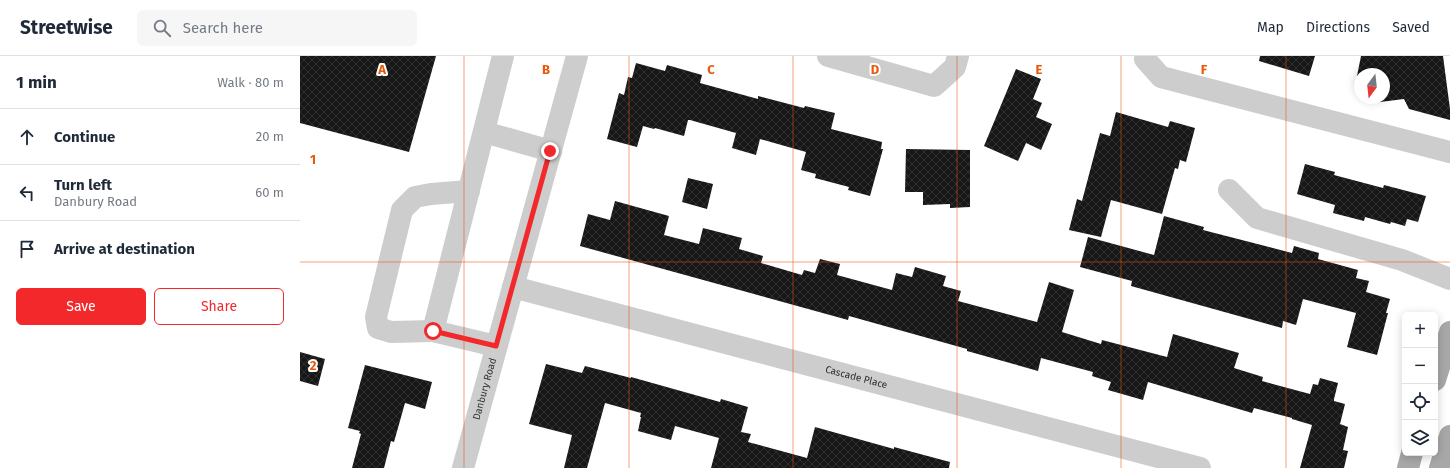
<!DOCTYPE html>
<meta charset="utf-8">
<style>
:root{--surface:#fff;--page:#f6f6f7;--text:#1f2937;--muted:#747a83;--line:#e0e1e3;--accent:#f2282b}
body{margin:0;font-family:"Fira Sans",sans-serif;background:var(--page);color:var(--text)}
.controls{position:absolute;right:12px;bottom:12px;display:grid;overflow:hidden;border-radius:6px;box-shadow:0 2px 10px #0003}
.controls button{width:36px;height:36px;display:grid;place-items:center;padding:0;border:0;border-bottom:1px solid var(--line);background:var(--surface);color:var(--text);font:20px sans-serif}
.compass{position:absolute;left:1054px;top:12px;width:36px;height:36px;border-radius:50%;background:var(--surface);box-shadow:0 2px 10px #0003;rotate:195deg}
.stop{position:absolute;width:12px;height:12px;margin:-9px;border:3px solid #f2282b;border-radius:50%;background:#fff}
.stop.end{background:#f2282b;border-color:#fff;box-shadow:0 1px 4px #0008}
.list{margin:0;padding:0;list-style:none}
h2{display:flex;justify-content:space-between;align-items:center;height:52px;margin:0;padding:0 16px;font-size:17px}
h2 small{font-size:13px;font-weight:400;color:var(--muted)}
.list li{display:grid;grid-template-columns:26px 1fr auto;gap:12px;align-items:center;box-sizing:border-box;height:56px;padding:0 16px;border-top:1px solid var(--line)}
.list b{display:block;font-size:15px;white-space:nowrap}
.list p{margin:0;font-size:13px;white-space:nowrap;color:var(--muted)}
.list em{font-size:13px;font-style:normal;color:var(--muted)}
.actions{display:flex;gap:8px;padding:12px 16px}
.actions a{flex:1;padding:9px 0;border:1px solid var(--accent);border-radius:6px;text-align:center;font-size:14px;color:var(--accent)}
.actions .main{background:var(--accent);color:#fff}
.icon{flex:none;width:22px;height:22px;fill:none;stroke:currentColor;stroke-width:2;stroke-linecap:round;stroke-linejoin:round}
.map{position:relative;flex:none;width:1150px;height:412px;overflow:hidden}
header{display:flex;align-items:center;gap:24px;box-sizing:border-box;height:56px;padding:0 20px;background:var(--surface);border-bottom:1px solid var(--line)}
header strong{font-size:19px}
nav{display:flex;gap:22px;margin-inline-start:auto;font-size:14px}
.search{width:280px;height:36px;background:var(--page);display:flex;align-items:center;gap:10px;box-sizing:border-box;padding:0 14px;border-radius:6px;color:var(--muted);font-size:15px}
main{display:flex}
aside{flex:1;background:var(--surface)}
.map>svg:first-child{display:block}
.building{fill:url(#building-cross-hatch)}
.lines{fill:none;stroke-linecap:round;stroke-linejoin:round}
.minor{stroke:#cdcdcd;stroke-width:22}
.major{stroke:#a8a8a8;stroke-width:22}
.route{stroke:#f2282b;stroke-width:5}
.grid{fill:none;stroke:#e8590c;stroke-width:1;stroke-opacity:0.55}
.labels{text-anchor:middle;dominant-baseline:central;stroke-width:4;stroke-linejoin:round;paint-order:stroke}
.street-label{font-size:10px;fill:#303030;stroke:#fff}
.grid-label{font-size:13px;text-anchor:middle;font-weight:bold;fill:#e8590c;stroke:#fff;stroke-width:4;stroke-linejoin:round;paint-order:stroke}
</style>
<header>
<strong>Streetwise</strong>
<div class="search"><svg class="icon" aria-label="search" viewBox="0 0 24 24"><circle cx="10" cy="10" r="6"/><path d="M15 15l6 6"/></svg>Search here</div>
<nav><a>Map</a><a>Directions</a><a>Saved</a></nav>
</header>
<main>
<aside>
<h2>1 min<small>Walk · 80 m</small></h2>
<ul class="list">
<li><svg class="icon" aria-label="ahead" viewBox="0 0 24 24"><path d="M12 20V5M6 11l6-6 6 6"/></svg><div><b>Continue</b></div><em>20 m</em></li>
<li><svg class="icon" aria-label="left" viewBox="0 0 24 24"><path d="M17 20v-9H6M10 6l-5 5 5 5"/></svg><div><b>Turn left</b><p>Danbury Road</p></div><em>60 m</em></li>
<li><svg class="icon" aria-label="arrive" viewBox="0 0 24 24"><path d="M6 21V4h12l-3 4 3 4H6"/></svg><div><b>Arrive at destination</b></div></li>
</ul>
<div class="actions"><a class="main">Save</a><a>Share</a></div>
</aside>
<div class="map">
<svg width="1150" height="412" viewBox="0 0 1150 412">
<defs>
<pattern id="building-cross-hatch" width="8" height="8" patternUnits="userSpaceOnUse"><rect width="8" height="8" fill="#171717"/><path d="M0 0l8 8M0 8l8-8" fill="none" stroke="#303030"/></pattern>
</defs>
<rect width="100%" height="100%" fill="#fff"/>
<path class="building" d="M 0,0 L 136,0 L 109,96 L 0,67 Z
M 960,0 L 1015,0 L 1009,20 L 959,5 Z
M 1061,0 L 1143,0 L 1150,53 L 1150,64 L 1109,53 L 1104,43 L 1072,47 L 1069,42 L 1084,42 L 1084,18 L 1060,18 L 1060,26 L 1057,20 Z
M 336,7 L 365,15 L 367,9 L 402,19 L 400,27 L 458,43 L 458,40 L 504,52 L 505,50 L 535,57 L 531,73 L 582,86 L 581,93 L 583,93 L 570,140 L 548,134 L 549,131 L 515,122 L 516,118 L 501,114 L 506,96 L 460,83 L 456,99 L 432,92 L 436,77 L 390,64 L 388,64 L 384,80 L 355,72 L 354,73 L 343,70 L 337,91 L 307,83 L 319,37 L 324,39 L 328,21 L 332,22 Z
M 716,13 L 741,23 L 733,43 L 742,47 L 736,61 L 752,68 L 741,94 L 726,87 L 718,105 L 684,90 Z
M 816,56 L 868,71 L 870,65 L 895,72 L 886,106 L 880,104 L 878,113 L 875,112 L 862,158 L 811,144 L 801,181 L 769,174 L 777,143 L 782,145 L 800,77 L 810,80 Z
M 606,93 L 670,94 L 670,151 L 650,152 L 650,148 L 623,149 L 623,136 L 605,136 Z
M 1005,108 L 1035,116 L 1034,119 L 1083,132 L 1084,129 L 1126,140 L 1118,166 L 1107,163 L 1105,170 L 1091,166 L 1090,168 L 1065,161 L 1064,165 L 1033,157 L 1035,149 L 997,138 Z
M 388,122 L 413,128 L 407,153 L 382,146 Z
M 315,145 L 369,160 L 364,179 L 399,188 L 403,172 L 442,182 L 439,193 L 463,200 L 461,207 L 502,219 L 504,214 L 515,217 L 520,203 L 540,208 L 537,219 L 592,234 L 596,217 L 612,221 L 615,211 L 646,220 L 643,230 L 661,235 L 658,245 L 737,266 L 749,226 L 774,234 L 762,276 L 801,288 L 802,284 L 867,301 L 873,278 L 939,297 L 934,312 L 963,321 L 962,325 L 1010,338 L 1013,328 L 1018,329 L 1020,322 L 1038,327 L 1034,343 L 1034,345 L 1045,348 L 1040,368 L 1048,371 L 1043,394 L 1048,395 L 1044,412 L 1000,412 L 1012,369 L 992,363 L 992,362 L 954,352 L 952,357 L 848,326 L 843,344 L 808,334 L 811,326 L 792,320 L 793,316 L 741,302 L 738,315 L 667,295 L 667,293 L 549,260 L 548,264 L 280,190 L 288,158 L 310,164 Z
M 864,160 L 904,171 L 903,174 L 992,197 L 994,190 L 1019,197 L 1018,203 L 1058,214 L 1056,222 L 1069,225 L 1066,236 L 1090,243 L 1086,257 L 1088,257 L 1077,299 L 1047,291 L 1056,257 L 1003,243 L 996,269 L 983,265 L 982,272 L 831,230 L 832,225 L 780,211 L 788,181 L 854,199 Z
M 0,296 L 25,303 L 18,330 L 0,325 Z
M 246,308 L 282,317 L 285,310 L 331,322 L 331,321 L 420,346 L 421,343 L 448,351 L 441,376 L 451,378 L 448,386 L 507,402 L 515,371 L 594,393 L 594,391 L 650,406 L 649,412 L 411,412 L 419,382 L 375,370 L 371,384 L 338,375 L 341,361 L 340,361 L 341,357 L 305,347 L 287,412 L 264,412 L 272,379 L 229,368 Z
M 65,309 L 132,326 L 125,353 L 105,347 L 94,386 L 91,385 L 84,412 L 52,412 L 61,378 L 59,377 L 60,375 L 48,372 Z"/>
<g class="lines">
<g class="minor">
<path d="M 528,0 L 634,30 L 655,11 L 658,0"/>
<path d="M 846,0 L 845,3 L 861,21 L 1150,96"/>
<path d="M 184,76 L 251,95"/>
<path d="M 929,134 L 957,162 L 1102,204 L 1150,223"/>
<path id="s1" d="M 213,231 L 900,412"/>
<path d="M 133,275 L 91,276 L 78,272 L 76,261 L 102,154 L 115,141 L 131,138 L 169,135"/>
<path d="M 196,290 L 133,275 L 203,0"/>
<path id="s2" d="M 163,412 L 277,0"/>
</g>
<path class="major" d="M 1135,324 L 1150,276
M 1108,412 L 1112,397
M 1140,412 L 1150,380"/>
</g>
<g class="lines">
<path class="route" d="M 133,275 L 196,290 L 250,95"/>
</g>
<path class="grid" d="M 164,0 L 164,412M 329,0 L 329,412M 493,0 L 493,412M 657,0 L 657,412M 821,0 L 821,412M 986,0 L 986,412M 0,206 L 1150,206"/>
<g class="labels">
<g class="street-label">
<text stroke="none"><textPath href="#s1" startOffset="355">Cascade Place</textPath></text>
<text stroke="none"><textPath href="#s2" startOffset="82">Danbury Road</textPath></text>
</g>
</g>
<g class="grid-label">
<text x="82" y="18">A</text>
<text x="246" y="18">B</text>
<text x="411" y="18">C</text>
<text x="575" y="18">D</text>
<text x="739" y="18">E</text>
<text x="904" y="18">F</text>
<text x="13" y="108">1</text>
<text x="13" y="314">2</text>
</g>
</svg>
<div class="controls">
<button>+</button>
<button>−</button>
<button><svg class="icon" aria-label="locate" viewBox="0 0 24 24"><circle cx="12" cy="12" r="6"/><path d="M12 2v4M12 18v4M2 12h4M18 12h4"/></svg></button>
<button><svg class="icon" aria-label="layers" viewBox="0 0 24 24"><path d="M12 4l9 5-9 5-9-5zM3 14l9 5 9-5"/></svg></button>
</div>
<svg class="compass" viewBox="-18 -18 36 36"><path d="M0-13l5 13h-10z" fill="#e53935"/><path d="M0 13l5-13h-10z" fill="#747a83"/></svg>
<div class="stop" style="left:133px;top:275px"></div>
<div class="stop end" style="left:250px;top:95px"></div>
</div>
</main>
